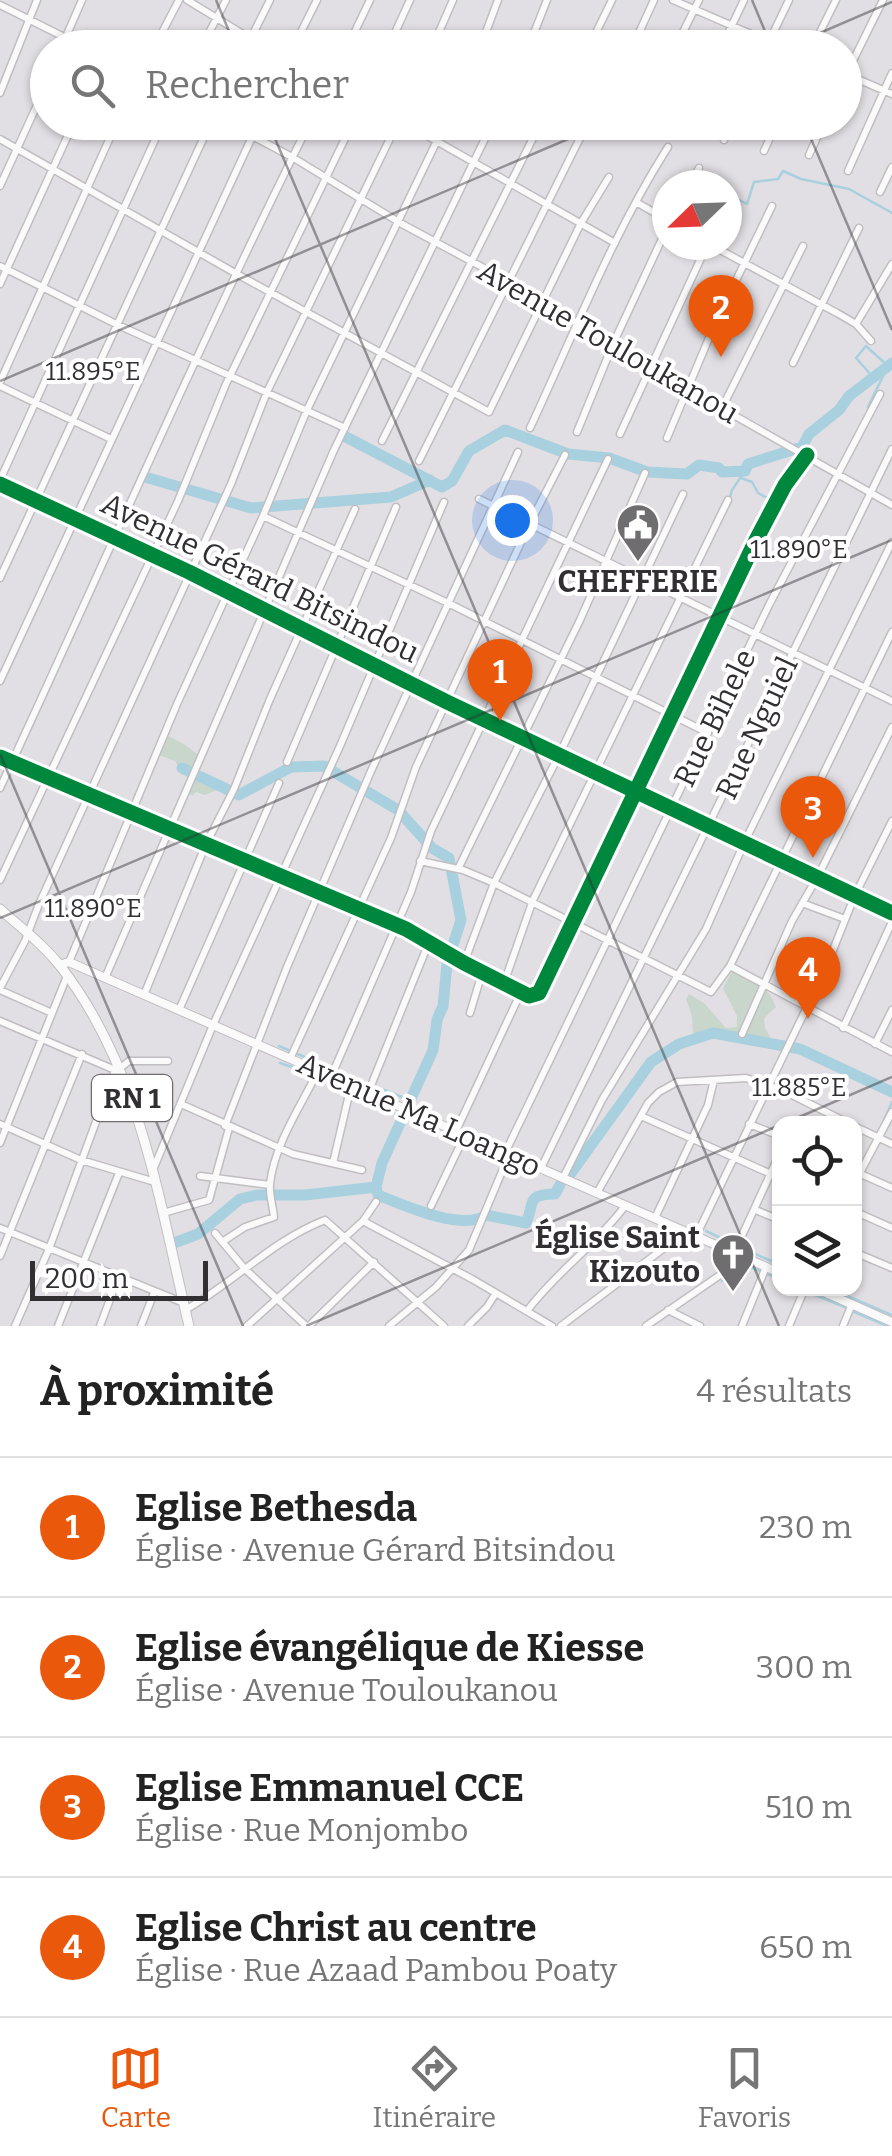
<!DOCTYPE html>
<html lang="fr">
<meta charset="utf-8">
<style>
:root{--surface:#fff;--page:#f6f6f6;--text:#222;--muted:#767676;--line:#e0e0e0;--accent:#ea580c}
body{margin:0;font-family:Bitter,serif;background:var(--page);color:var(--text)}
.controls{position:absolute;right:30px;bottom:30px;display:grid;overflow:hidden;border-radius:20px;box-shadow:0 2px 8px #0004}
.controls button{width:90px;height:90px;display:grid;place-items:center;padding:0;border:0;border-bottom:2px solid var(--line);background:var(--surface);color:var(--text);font:50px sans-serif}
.compass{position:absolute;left:652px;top:170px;width:90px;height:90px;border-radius:50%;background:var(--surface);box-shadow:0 2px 8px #0004;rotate:247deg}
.scale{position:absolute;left:30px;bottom:25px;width:178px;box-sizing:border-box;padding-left:10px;border:5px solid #312f32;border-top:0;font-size:28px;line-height:35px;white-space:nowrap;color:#312f32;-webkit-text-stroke:8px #fff;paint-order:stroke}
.you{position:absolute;left:512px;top:520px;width:35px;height:35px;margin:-25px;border:8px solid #fff;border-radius:50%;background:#1a73e8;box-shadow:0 0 0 15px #1a73e833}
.badge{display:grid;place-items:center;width:65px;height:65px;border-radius:50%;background:var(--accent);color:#fff;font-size:32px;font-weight:700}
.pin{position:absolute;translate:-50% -82px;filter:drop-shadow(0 2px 5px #0008)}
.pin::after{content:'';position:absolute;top:52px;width:35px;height:30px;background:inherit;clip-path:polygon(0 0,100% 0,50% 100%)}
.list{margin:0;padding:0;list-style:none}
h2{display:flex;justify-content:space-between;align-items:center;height:130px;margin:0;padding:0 40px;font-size:42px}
h2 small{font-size:32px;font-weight:400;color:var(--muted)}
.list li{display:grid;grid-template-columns:65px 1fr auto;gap:30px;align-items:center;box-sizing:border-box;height:140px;padding:0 40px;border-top:2px solid var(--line)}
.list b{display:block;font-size:38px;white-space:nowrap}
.list p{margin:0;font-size:32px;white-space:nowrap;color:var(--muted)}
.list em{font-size:32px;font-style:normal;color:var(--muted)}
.icon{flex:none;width:55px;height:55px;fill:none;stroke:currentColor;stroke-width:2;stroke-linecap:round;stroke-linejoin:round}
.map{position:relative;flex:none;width:892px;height:1326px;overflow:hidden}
.search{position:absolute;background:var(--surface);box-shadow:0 2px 8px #0004;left:30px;right:30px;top:30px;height:110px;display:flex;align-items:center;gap:25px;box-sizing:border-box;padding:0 35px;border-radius:55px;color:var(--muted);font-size:38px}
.sheet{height:690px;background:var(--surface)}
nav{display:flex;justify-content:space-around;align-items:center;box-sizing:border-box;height:140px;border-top:2px solid var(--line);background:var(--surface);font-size:28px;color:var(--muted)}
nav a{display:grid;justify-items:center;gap:5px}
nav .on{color:var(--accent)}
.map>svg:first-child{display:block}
.green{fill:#c8d6cc}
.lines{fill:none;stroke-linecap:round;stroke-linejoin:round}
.stream{stroke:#a8d0de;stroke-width:2.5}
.river{stroke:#a8d0de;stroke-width:11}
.minor-casing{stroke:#c0bec1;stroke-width:9}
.major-casing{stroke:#c0bec1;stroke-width:10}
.highway-casing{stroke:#c0bec1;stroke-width:11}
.minor{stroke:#fbfafb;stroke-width:6}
.major{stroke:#fbfafb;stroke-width:8}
.highway{stroke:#fbfafb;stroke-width:9}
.cycleway-casing{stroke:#fff;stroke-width:21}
.cycleway{stroke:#00873e;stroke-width:15}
.ticks{fill:none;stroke:#312f32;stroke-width:2.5;stroke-opacity:0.45}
.labels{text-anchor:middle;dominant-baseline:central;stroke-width:8;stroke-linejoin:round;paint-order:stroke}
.shield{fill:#fff;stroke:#6f6d70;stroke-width:2.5}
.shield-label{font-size:28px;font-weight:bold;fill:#312f32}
.street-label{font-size:30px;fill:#312f32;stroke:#fff}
.poi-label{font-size:30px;font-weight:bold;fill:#312f32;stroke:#fff}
.ticks-label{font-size:25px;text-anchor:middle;fill:#312f32;stroke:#fff;stroke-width:8;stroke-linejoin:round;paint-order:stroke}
</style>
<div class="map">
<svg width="892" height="1326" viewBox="0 0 892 1326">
<rect width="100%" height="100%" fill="#e2dfe4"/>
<path class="green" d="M 166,735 L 184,744 L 201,757 L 198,778 L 221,783 L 219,789 L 205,795 L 196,792 L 192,796 L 187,790 L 192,779 L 188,769 L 180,769 L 175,761 L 159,755 Z
M 742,969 C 756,979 770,990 776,1007 L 764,1018 L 765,1028 L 771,1038 L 764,1040 L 714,1033 L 698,1037 L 693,1035 L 692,1016 L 686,999 L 689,994 L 704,1003 L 726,1028 L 737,1027 L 737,1016 L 723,988 L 731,973 Z"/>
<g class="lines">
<path class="stream" d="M 727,194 L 747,204 L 754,182 L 778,179 L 783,171 L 801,179 L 849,189 L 892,213
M 872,376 L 856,358 L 866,346 L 888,366
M 868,407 L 885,372
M 741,478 L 752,482 L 758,493 L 769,499
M 727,508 L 732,490 L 745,471
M 279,1046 L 328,1067
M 280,1063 L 312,1074
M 348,1076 L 407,1099
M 354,1095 L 396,1114
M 880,1129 L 892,1102
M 706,1231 L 733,1244
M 740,1247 L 780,1265
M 767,1274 L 780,1279
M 722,1281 L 747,1266 L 760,1271
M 829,1288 L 892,1315
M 808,1292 L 847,1308
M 852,1311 L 887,1326"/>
<path class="river" d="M 346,437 L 442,487 L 452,481 L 469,451 L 505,430 L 568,454 L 609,458 L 647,472 L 687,474 L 699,465 L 719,468 L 722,472 L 745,471 L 748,464 L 802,447 L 809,434 L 839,410 L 849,396 L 892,363
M 145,477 L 251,508 L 391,497 L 430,480
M 182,768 L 239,795 L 291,767 L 324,766 L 398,810 L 432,848 L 449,858 L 461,920 L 447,964 L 443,1006 L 437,1020 L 433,1050 L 382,1163 L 376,1187
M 571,1173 L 651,1062 L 679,1044 L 713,1033 L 800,1049 L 892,1092
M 174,1243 L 198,1234 L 240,1199 L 257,1195 L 305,1195 L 376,1187 L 378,1195 C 403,1205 463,1232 486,1215 L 526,1223 C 535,1204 525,1194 555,1194 L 560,1185"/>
<g class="minor-casing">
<path id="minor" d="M 187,0 L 266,48
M 673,0 L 783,48
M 0,5 L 86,48
M 590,45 L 612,0
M 61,48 L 82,0
M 154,48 L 179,0
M 201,48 L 226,0
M 246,48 L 270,0
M 293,48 L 317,0
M 347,48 L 370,0
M 388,48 L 410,0
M 432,48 L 453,0
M 480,48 L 498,0
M 528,48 L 547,0
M 632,48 L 654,0
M 675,48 L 699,0
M 721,48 L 744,0
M 766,48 L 789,0
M 812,48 L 836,0
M 846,74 L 892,94
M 844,79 L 883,0
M 0,93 L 37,0
M 226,122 L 292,157 L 402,224 L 508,281 L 649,367 L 892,505
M 403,122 L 615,243
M 678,131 L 683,122
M 0,139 L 235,273 L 489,412 L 581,223 L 609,177
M 724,140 L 732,122
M 764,151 L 777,122
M 809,155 L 824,122
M 848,171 L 892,73
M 690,185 L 699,168
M 0,186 L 48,81
M 880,192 L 892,167
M 636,202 L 667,220
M 711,245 L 837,313 L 856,324 L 871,341
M 0,266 L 118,325 L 345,428
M 0,284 L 74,122
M 856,324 L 892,264
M 793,363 L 859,228
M 0,382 L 117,122
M 0,386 L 111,439
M 722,408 L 803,246
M 530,428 C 574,334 612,235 668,147
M 577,432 L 613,344 L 667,228
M 620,434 L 707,245
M 667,438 L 714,326 L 772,206
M 382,441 L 541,122
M 419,461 L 588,122
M 0,480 L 163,122
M 0,484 L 189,572 L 447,702 L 892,913
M 479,499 L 892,701
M 263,516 L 448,603 L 708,733
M 0,578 L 211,122
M 0,681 L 259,122
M 0,757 L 406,929 L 464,963 L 529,996 L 539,993 L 756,540 L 785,485 L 807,455
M 287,762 L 396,507
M 0,788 C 103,566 200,342 310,122
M 420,861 L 463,870 L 494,883 L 711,992 L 730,966 L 892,632
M 458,869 L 580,620 L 645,473
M 0,880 L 178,501 L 226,384 L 353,122
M 802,903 L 845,919
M 69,962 L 177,704 L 263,516 L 307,410 L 446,122
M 464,963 L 494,883 L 560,753 L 683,494
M 730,966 L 892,1052
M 105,978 L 334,450 L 493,122
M 504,983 L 533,900 L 728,500
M 0,988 L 25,941 L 39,904 L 231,484 L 267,392 L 398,122
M 0,990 L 52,1013
M 144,995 L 206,844 L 234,789 L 270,699 L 355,509
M 179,1010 L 279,783
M 470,1013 L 482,973
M 0,1021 L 115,1070
M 843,1028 L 892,922
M 742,1034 L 792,921 L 818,876 L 892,727
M 875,1044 L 892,1010
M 290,1059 L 391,838 L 416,767 L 530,523 L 565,455
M 331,1077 L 411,892 L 431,831 L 608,459
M 368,1093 L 429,942
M 181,1104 L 293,1154 L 362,1170
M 641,1116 L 780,1178
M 0,1124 L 81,1160 L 155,1182
M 749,1124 L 780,1136
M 225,1126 L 287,967 L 371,771 L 518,452
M 854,1126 L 892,1144
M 456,1131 L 521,992
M 0,1143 L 67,976
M 505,1153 L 769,605 L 880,394
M 333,1163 L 351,1086
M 541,1168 L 892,449
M 153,1170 L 213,1025 L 340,746 L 444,502
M 854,1171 L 892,1188
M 200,1176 L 270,1185
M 563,1178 L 602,1100 L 706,929 L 745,841 L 892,542
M 854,1184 L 892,1112
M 597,1193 L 648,1103 L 659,1092 L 677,1082 L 746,1078 L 782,1090 L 850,1124
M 431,1206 L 465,1135
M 758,1211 L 780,1220
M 854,1211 L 892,1228
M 163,1213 L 209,1200 L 229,1128
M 655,1218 L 708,1105 L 714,1080
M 363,1221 L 472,1279 L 552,1326
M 0,1228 L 184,1303
M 215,1233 L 244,1268 L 306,1326
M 696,1236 L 825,970 L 855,895 L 892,821
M 222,1242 L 245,1227 L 274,1217 C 273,1206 269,1195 270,1184 C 274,1145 301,1106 318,1071
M 854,1252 L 892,1268
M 734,1253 L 780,1153
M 0,1256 L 82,1054
M 185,1310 C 234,1283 271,1241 325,1220 L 444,1326
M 668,1310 L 700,1326
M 527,1311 C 556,1272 596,1245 625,1206
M 15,1326 L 49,1249 L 114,1073 L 129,1061 L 168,1061
M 58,1326 L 119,1173
M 100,1326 L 118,1278
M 141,1326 L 154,1293
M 247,1326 L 363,1221 L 376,1202
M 309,1326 L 374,1262
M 389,1326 L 436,1287 L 469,1250 L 509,1155
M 468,1326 L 487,1307 L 496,1293
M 561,1326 L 676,1239 L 682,1230
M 646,1326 L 739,1262 L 742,1257
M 742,1326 L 766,1267
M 789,1326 L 805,1288
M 843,1326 L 852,1304"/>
</g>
<g class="major-casing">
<path id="major" d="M 59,965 L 69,962 L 780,1273
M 815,1288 L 892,1322"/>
</g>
<g class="highway-casing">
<path id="highway" d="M 0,909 C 21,928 43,944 61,967 C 141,1070 159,1202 189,1326"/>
</g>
<use href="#minor" class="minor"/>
<use href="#major" class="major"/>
<use href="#highway" class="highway"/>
<g class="cycleway-casing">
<path id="cycleway" d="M 0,484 L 189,572 L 447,702 L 892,913
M 0,757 L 406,929 L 464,963 L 529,996 L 539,993 L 756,540 L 785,485 L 807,455"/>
</g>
<use href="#cycleway" class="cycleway"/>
</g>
<path class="ticks" d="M 216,0 L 236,48M 752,0 L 772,48M 785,48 L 892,2M 268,122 L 779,1326M 804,122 L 892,330M 0,381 L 608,122M 0,754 L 243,1326M 0,918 L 892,540M 783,1124 L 892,1077M 306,1326 L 780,1125"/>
<defs>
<g id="civic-pin" transform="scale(2.25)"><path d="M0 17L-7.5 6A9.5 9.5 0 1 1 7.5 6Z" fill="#6f6d70" stroke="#fff"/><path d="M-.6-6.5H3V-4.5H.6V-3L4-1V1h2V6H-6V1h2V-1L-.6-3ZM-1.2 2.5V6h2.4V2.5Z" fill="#fff"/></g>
<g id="church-pin" transform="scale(2.25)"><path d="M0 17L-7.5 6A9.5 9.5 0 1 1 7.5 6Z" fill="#6f6d70" stroke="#fff"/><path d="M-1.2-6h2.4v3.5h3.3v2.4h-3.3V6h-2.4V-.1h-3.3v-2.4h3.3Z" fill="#fff"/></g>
</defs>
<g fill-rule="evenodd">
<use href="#civic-pin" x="638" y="525"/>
<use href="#church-pin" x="733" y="1255"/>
</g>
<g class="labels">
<rect class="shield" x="92" y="1075" width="80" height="46" rx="8"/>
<g class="shield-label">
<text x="132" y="1098">RN 1</text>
</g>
<g class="street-label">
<text transform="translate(608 342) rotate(30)">Avenue Touloukanou</text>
<text transform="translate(260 578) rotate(26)">Avenue Gérard Bitsindou</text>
<text transform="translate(715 718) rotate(-64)">Rue Bihele</text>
<text transform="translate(757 728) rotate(-65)">Rue Nguiel</text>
<text transform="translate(419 1115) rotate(24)">Avenue Ma Loango</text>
</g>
<g class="poi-label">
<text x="638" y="582">CHEFFERIE</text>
<text x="700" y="1238" text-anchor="end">Église Saint<tspan x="700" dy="34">Kizouto</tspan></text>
</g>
</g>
<g class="ticks-label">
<text x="93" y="380">11.895°E</text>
<text x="799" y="558">11.890°E</text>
<text x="93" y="917">11.890°E</text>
<text x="799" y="1096">11.885°E</text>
</g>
</svg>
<div class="controls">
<button><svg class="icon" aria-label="locate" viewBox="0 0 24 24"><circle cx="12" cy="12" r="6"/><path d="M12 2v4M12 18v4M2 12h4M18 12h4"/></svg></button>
<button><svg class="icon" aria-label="layers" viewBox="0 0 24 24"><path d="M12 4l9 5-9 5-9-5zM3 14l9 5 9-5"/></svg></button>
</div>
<svg class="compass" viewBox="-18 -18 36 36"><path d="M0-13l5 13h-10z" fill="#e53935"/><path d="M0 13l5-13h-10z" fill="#767676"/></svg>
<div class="scale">200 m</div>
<div class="you"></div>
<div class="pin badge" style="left:500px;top:721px">1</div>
<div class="pin badge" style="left:721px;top:357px">2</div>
<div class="pin badge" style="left:813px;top:858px">3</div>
<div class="pin badge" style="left:808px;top:1019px">4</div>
<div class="search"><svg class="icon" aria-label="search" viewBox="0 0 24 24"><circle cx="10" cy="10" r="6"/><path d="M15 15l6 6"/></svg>Rechercher</div>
</div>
<section class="sheet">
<h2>À proximité<small>4 résultats</small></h2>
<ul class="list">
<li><span class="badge">1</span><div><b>Eglise Bethesda</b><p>Église · Avenue Gérard Bitsindou</p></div><em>230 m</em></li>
<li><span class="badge">2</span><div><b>Eglise évangélique de Kiesse</b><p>Église · Avenue Touloukanou</p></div><em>300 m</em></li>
<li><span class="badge">3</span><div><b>Eglise Emmanuel CCE</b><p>Église · Rue Monjombo</p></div><em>510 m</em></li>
<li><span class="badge">4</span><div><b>Eglise Christ au centre</b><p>Église · Rue Azaad Pambou Poaty</p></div><em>650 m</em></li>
</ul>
</section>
<nav>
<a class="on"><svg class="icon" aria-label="map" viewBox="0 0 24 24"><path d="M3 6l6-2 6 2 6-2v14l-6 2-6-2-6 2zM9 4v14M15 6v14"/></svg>Carte</a>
<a><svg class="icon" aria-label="directions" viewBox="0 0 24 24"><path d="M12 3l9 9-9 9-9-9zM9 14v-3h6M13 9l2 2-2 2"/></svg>Itinéraire</a>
<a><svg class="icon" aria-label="saved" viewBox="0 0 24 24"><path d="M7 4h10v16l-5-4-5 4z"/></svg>Favoris</a>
</nav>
